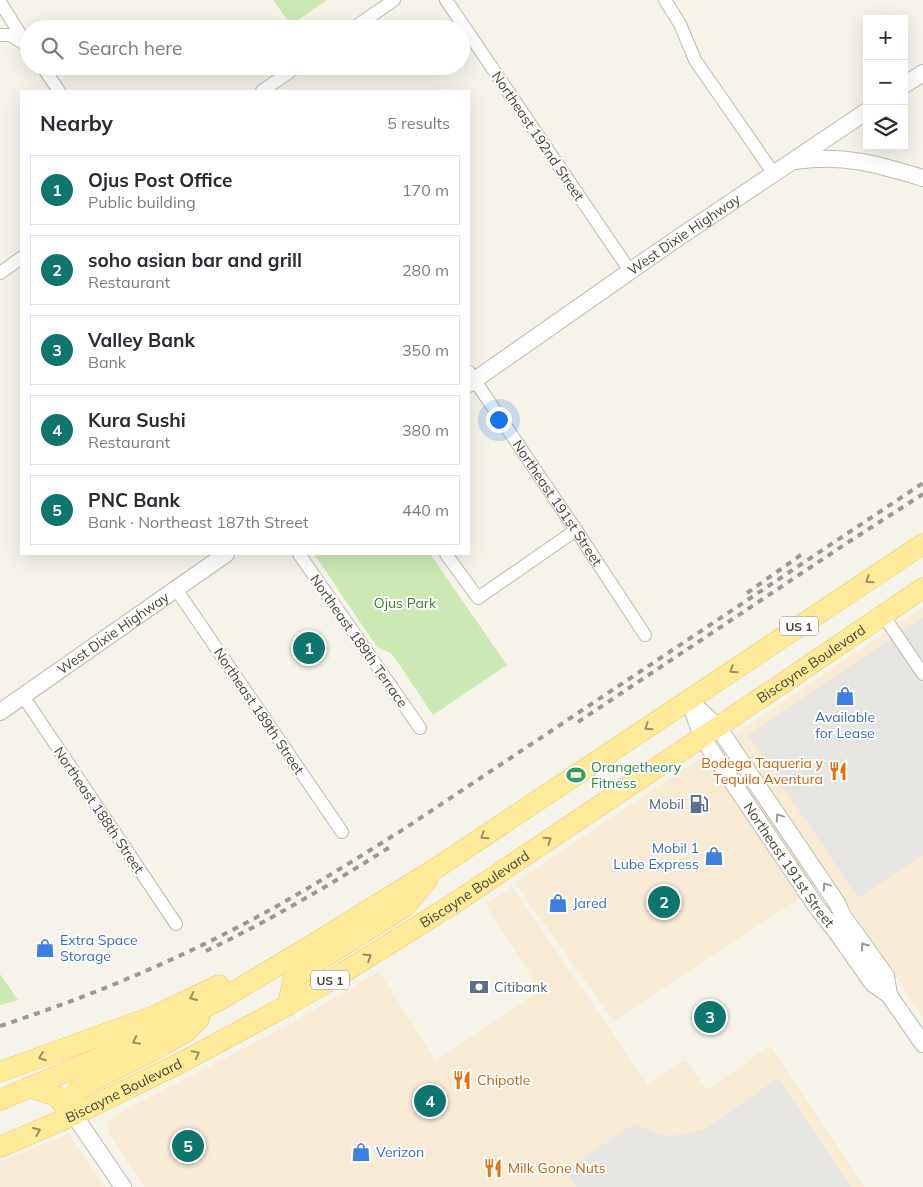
<!DOCTYPE html>
<meta charset="utf-8">
<style>
:root{--surface:#fff;--page:#f7f7f7;--text:#2b2b33;--muted:#7c7c81;--line:#e1e1e2;--accent:#0f766e}
body{margin:0;font-family:Mulish,sans-serif;background:var(--page);color:var(--text)}
.controls{position:absolute;right:15px;top:15px;display:grid;overflow:hidden;border-radius:0px;box-shadow:0 5px 20px #0002}
.controls button{width:45px;height:45px;display:grid;place-items:center;padding:0;border:0;border-bottom:1px solid var(--line);background:var(--surface);color:var(--text);font:25px sans-serif}
.you{position:absolute;left:498px;top:419px;width:18px;height:18px;margin:-12px;border:4px solid #fff;border-radius:50%;background:#1a73e8;box-shadow:0 0 0 8px #1a73e833}
.badge{display:grid;place-items:center;width:32px;height:32px;border-radius:50%;background:var(--accent);color:#fff;font-size:16px;font-weight:700}
.pin{position:absolute;translate:-50% -50%;border:2px solid #fff;box-shadow:0 1px 5px #0006}
.list{margin:0;padding:0;list-style:none}
h2{display:flex;justify-content:space-between;align-items:center;height:65px;margin:0;padding:0 20px;font-size:21px}
h2 small{font-size:16px;font-weight:400;color:var(--muted)}
.list li{display:grid;grid-template-columns:32px 1fr auto;gap:15px;align-items:center;box-sizing:border-box;height:70px;margin:0 10px 10px;padding:0 10px;border:1px solid var(--line);border-radius:0px}
.list b{display:block;font-size:19px;white-space:nowrap}
.list p{margin:0;font-size:16px;white-space:nowrap;color:var(--muted)}
.list em{font-size:16px;font-style:normal;color:var(--muted)}
.icon{flex:none;width:28px;height:28px;fill:none;stroke:currentColor;stroke-width:2;stroke-linecap:round;stroke-linejoin:round}
.map{position:relative;flex:none;width:923px;height:1187px;overflow:hidden}
.search{position:absolute;background:var(--surface);box-shadow:0 5px 20px #0002;left:20px;top:20px;width:450px;height:55px;display:flex;align-items:center;gap:12px;box-sizing:border-box;padding:0 18px;border-radius:28px;color:var(--muted);font-size:19px}
.panel{position:absolute;background:var(--surface);box-shadow:0 5px 20px #0002;left:20px;top:90px;width:450px;height:465px;border-radius:0px}
.map>svg:first-child{display:block}
.commercial{fill:#f7ebd6}
.green{fill:#cce9b3}
.parking{fill:#e7e5e1}
.lines{fill:none;stroke-linecap:round;stroke-linejoin:round}
.minor-casing{stroke:#c1bbac;stroke-width:14}
.tertiary-casing{stroke:#c1bbac;stroke-width:18}
.primary-casing{stroke:#e6ca68;stroke-width:21}
.minor{stroke:#fff;stroke-width:12}
.tertiary{stroke:#fff;stroke-width:16}
.primary{stroke:#ffea99;stroke-width:20}
.rail{stroke:#999;stroke-width:4;stroke-dasharray:6 6;stroke-linecap:butt}
.oneway{stroke:#9b8f64}
.oneway2{stroke:#9b9892}
.labels{text-anchor:middle;dominant-baseline:central;stroke-width:4;stroke-linejoin:round;paint-order:stroke}
.shield{fill:#fff;stroke:#807c74;stroke-width:1}
.shield-label{font-size:12px;font-weight:bold;fill:#494438}
.street-label{font-size:14px;fill:#494438;stroke:#fff}
.park-label{font-size:14px;fill:#427d29;stroke:#fff}
.shop-label{font-size:14px;fill:#366cbe;stroke:#fff;text-anchor:start}
.food-label{font-size:14px;fill:#c56008;stroke:#fff;text-anchor:start}
.leisure-label{font-size:14px;fill:#27864d;stroke:#fff;text-anchor:start}
.service-label{font-size:14px;fill:#4e5e75;stroke:#fff;text-anchor:end}
</style>
<div class="map">
<svg width="923" height="1187" viewBox="0 0 923 1187">
<rect width="100%" height="100%" fill="#f5f3ea"/>
<path class="commercial" d="M 923,607 L 923,1017 L 830,878 L 614,1021 L 515,883 Z
M 512,887 L 648,1085 L 685,1060 L 707,1090 L 770,1046 L 865,1187 L 145,1187 L 112,1137 L 109,1132 L 108,1123 L 113,1116 L 274,1033 L 379,972 L 436,1060 L 540,991 L 486,904 Z
M 68,1134 L 104,1187 L 0,1187 L 0,1162 Z"/>
<path class="green" d="M 273,0 L 327,0 L 291,25 Z
M 314,554 L 430,554 L 507,665 L 433,715 L 395,658 L 391,653 L 377,647 Z
M 0,974 L 18,1000 L 0,1005 Z"/>
<path class="parking" d="M 923,617 L 923,855 L 858,898 L 748,735 Z
M 778,1078 L 851,1187 L 576,1187 L 565,1170 L 634,1124 L 654,1132 L 670,1136 L 691,1133 L 701,1130 L 714,1123 Z"/>
<g class="lines">
<g class="minor-casing">
<g id="minor">
<path d="M 446,0 L 630,271"/>
<path d="M 665,0 L 680,24 L 695,60 L 774,174"/>
<path d="M 0,2 L 29,48"/>
<path d="M 352,29 L 394,0"/>
<path d="M 0,35 L 10,35 L 25,44"/>
<path d="M 42,66 L 59,91"/>
<path d="M 262,91 L 298,66"/>
<path d="M 0,273 L 21,258"/>
<path id="s1" d="M 469,372 L 576,530 L 645,635"/>
<path d="M 299,554 L 420,728"/>
<path d="M 446,554 L 478,598 L 576,530"/>
<path d="M 176,589 L 342,832"/>
<path d="M 883,615 L 923,674"/>
<path d="M 23,696 L 176,924"/>
</g>
</g>
<g class="tertiary-casing">
<g id="tertiary">
<path d="M 904,85 L 923,73"/>
<path d="M 795,161 C 844,154 877,164 923,178"/>
<path id="s2" d="M 469,384 L 669,244 L 867,111"/>
<path id="s3" d="M 689,700 L 702,737 L 818,909 L 835,930 L 873,984 L 889,995 L 923,1044"/>
<path d="M 690,701 L 718,727 L 837,903 L 843,916 L 886,976 L 889,995"/>
<path id="s4" d="M 0,712 L 226,554"/>
<path d="M 74,1115 L 123,1187"/>
</g>
</g>
<g class="primary-casing">
<g id="primary">
<path d="M 288,1005 L 293,979 L 309,967 L 406,906 L 427,880"/>
<path d="M 0,1072 L 154,1016 L 219,985"/>
<path d="M 29,1087 L 56,1096 L 74,1115"/>
<path d="M 0,1100 L 124,1047 L 218,1001 L 302,951 L 438,867 L 923,544"/>
<path d="M 74,1115 C 71,1100 71,1096 82,1086 L 152,1051 L 186,1032 L 199,1019"/>
<path id="s5" d="M 0,1147 L 74,1115 L 184,1061 L 288,1005 L 341,974 L 450,906 L 786,681 L 923,588"/>
</g>
</g>
<use href="#minor" class="minor"/>
<use href="#tertiary" class="tertiary"/>
<use href="#primary" class="primary"/>
<path class="rail" d="M 747,593 L 805,552
M 578,722 L 847,543 L 923,494
M 206,951 C 271,920 333,883 393,845
M 0,1026 C 92,996 183,958 268,911 C 315,885 361,856 407,827 L 923,483"/>
</g>
<defs><path id="oneway-chevron" d="M-2-3.5L2.5 0L-2 3.5" fill="none" stroke-width="1.6" stroke-linecap="round" stroke-linejoin="round" transform="scale(1.25)"/></defs>
<g class="oneway">
<use href="#oneway-chevron" transform="translate(869 580) rotate(147)"/>
<use href="#oneway-chevron" transform="translate(733 670) rotate(147)"/>
<use href="#oneway-chevron" transform="translate(648 727) rotate(146)"/>
<use href="#oneway-chevron" transform="translate(484 836) rotate(146)"/>
<use href="#oneway-chevron" transform="translate(548 840) rotate(-34)"/>
<use href="#oneway-chevron" transform="translate(368 957) rotate(-32)"/>
<use href="#oneway-chevron" transform="translate(193 997) rotate(155)"/>
<use href="#oneway-chevron" transform="translate(136 1041) rotate(153)"/>
<use href="#oneway-chevron" transform="translate(196 1054) rotate(-28)"/>
<use href="#oneway-chevron" transform="translate(42 1057) rotate(160)"/>
<use href="#oneway-chevron" transform="translate(37 1131) rotate(-23)"/>
</g>
<g class="oneway2">
<use href="#oneway-chevron" transform="translate(779 817) rotate(-124)"/>
<use href="#oneway-chevron" transform="translate(826 886) rotate(-124)"/>
<use href="#oneway-chevron" transform="translate(864 946) rotate(-126)"/>
</g>
<defs>
<g id="shop-bare" transform="scale(1.5)"><path d="M-5-2.5h2.3a2.7 3.5 0 0 1 5.4 0H5L5.5 6h-11ZM-1.5-2.5h3a1.5 2.3 0 0 0-3 0Z" fill="#3f7fe0" stroke="#fff" stroke-width="2.5" paint-order="stroke"/></g>
<g id="restaurant-bare" transform="scale(1.5)"><path d="M-5-6h1v4h1v-4h1v4h1v-4h1v5L-1.5 .5V6h-2V.5L-5-1ZM5-6V6H3V1.5H1.5Q1.5-4 5-6Z" fill="#e8710a" stroke="#fff" stroke-width="2.5" paint-order="stroke"/></g>
<g id="stadium-bare" transform="scale(1.5)"><path d="M0-5a6.5 5 0 1 0 0 10a6.5 5 0 1 0 0-10ZM-3.5-1.8h7v3.6h-7Z" fill="#2e9e5b" stroke="#fff" stroke-width="2.5" paint-order="stroke"/></g>
<g id="fuel-bare" transform="scale(1.5)"><path d="M-5.5-6h7V0h2V4h1.3V-2.5L3-4.5l.8-.8L6-3V5H2.5V1h-1V6h-7ZM-4.2-4.7v3.2H.2V-4.7Z" fill="#5c6f8a" stroke="#fff" stroke-width="2.5" paint-order="stroke"/></g>
<g id="bank-bare" transform="scale(1.5)"><path d="M-6-4H6V4H-6ZM0-2.3a2.3 2.3 0 1 0 0 4.6a2.3 2.3 0 1 0 0-4.6Z" fill="#5c6f8a" stroke="#fff" stroke-width="2.5" paint-order="stroke"/></g>
</defs>
<g fill-rule="evenodd">
<use href="#shop-bare" x="845" y="696"/>
<use href="#restaurant-bare" x="838" y="771"/>
<use href="#stadium-bare" x="576" y="775"/>
<use href="#fuel-bare" x="699" y="804"/>
<use href="#shop-bare" x="714" y="856"/>
<use href="#shop-bare" x="558" y="903"/>
<use href="#shop-bare" x="45" y="948"/>
<use href="#bank-bare" x="479" y="987"/>
<use href="#restaurant-bare" x="462" y="1080"/>
<use href="#shop-bare" x="361" y="1152"/>
<use href="#restaurant-bare" x="493" y="1168"/>
</g>
<g class="labels">
<g class="shield">
<rect x="780" y="616.5" width="38" height="19" rx="4"/>
<rect x="311" y="970.5" width="38" height="19" rx="4"/>
</g>
<g class="shield-label">
<text x="799" y="626">US 1</text>
<text x="330" y="980">US 1</text>
</g>
<g class="street-label">
<text transform="translate(538 136) rotate(56)">Northeast 192nd Street</text>
<text stroke="none"><textPath href="#s2" startOffset="262">West Dixie Highway</textPath></text>
<text stroke="none"><textPath href="#s1" startOffset="158">Northeast 191st Street</textPath></text>
<text stroke="none"><textPath href="#s4" startOffset="138">West Dixie Highway</textPath></text>
<text transform="translate(359 641) rotate(55)">Northeast 189th Terrace</text>
<text stroke="none"><textPath href="#s5" startOffset="946">Biscayne Boulevard</textPath></text>
<text transform="translate(259 711) rotate(56)">Northeast 189th Street</text>
<text transform="translate(99 810) rotate(56)">Northeast 188th Street</text>
<text stroke="none"><textPath href="#s3" startOffset="194">Northeast 191st Street</textPath></text>
<text stroke="none"><textPath href="#s5" startOffset="541">Biscayne Boulevard</textPath></text>
<text stroke="none"><textPath href="#s5" startOffset="136">Biscayne Boulevard</textPath></text>
</g>
<g class="park-label">
<text x="405" y="603">Ojus Park</text>
</g>
<g class="shop-label">
<text x="845" y="717" text-anchor="middle">Available<tspan x="845" dy="16">for Lease</tspan></text>
<text x="699" y="848" text-anchor="end">Mobil 1<tspan x="699" dy="16">Lube Express</tspan></text>
<text x="573" y="903">Jared</text>
<text x="60" y="940">Extra Space<tspan x="60" dy="16">Storage</tspan></text>
<text x="376" y="1152">Verizon</text>
</g>
<g class="food-label">
<text x="823" y="763" text-anchor="end">Bodega Taqueria y<tspan x="823" dy="16">Tequila Aventura</tspan></text>
<text x="477" y="1080">Chipotle</text>
<text x="508" y="1168">Milk Gone Nuts</text>
</g>
<g class="leisure-label">
<text x="591" y="767">Orangetheory<tspan x="591" dy="16">Fitness</tspan></text>
</g>
<g class="service-label">
<text x="684" y="804">Mobil</text>
<text x="494" y="987" text-anchor="start">Citibank</text>
</g>
</g>
</svg>
<div class="controls">
<button>+</button>
<button>−</button>
<button><svg class="icon" aria-label="layers" viewBox="0 0 24 24"><path d="M12 4l9 5-9 5-9-5zM3 14l9 5 9-5"/></svg></button>
</div>
<div class="you"></div>
<div class="pin badge" style="left:309px;top:648px">1</div>
<div class="pin badge" style="left:664px;top:902px">2</div>
<div class="pin badge" style="left:710px;top:1017px">3</div>
<div class="pin badge" style="left:430px;top:1101px">4</div>
<div class="pin badge" style="left:188px;top:1146px">5</div>
<div class="search"><svg class="icon" aria-label="search" viewBox="0 0 24 24"><circle cx="10" cy="10" r="6"/><path d="M15 15l6 6"/></svg>Search here</div>
<section class="panel">
<h2>Nearby<small>5 results</small></h2>
<ul class="list">
<li><span class="badge">1</span><div><b>Ojus Post Office</b><p>Public building</p></div><em>170 m</em></li>
<li><span class="badge">2</span><div><b>soho asian bar and grill</b><p>Restaurant</p></div><em>280 m</em></li>
<li><span class="badge">3</span><div><b>Valley Bank</b><p>Bank</p></div><em>350 m</em></li>
<li><span class="badge">4</span><div><b>Kura Sushi</b><p>Restaurant</p></div><em>380 m</em></li>
<li><span class="badge">5</span><div><b>PNC Bank</b><p>Bank · Northeast 187th Street</p></div><em>440 m</em></li>
</ul>
</section>
</div>
